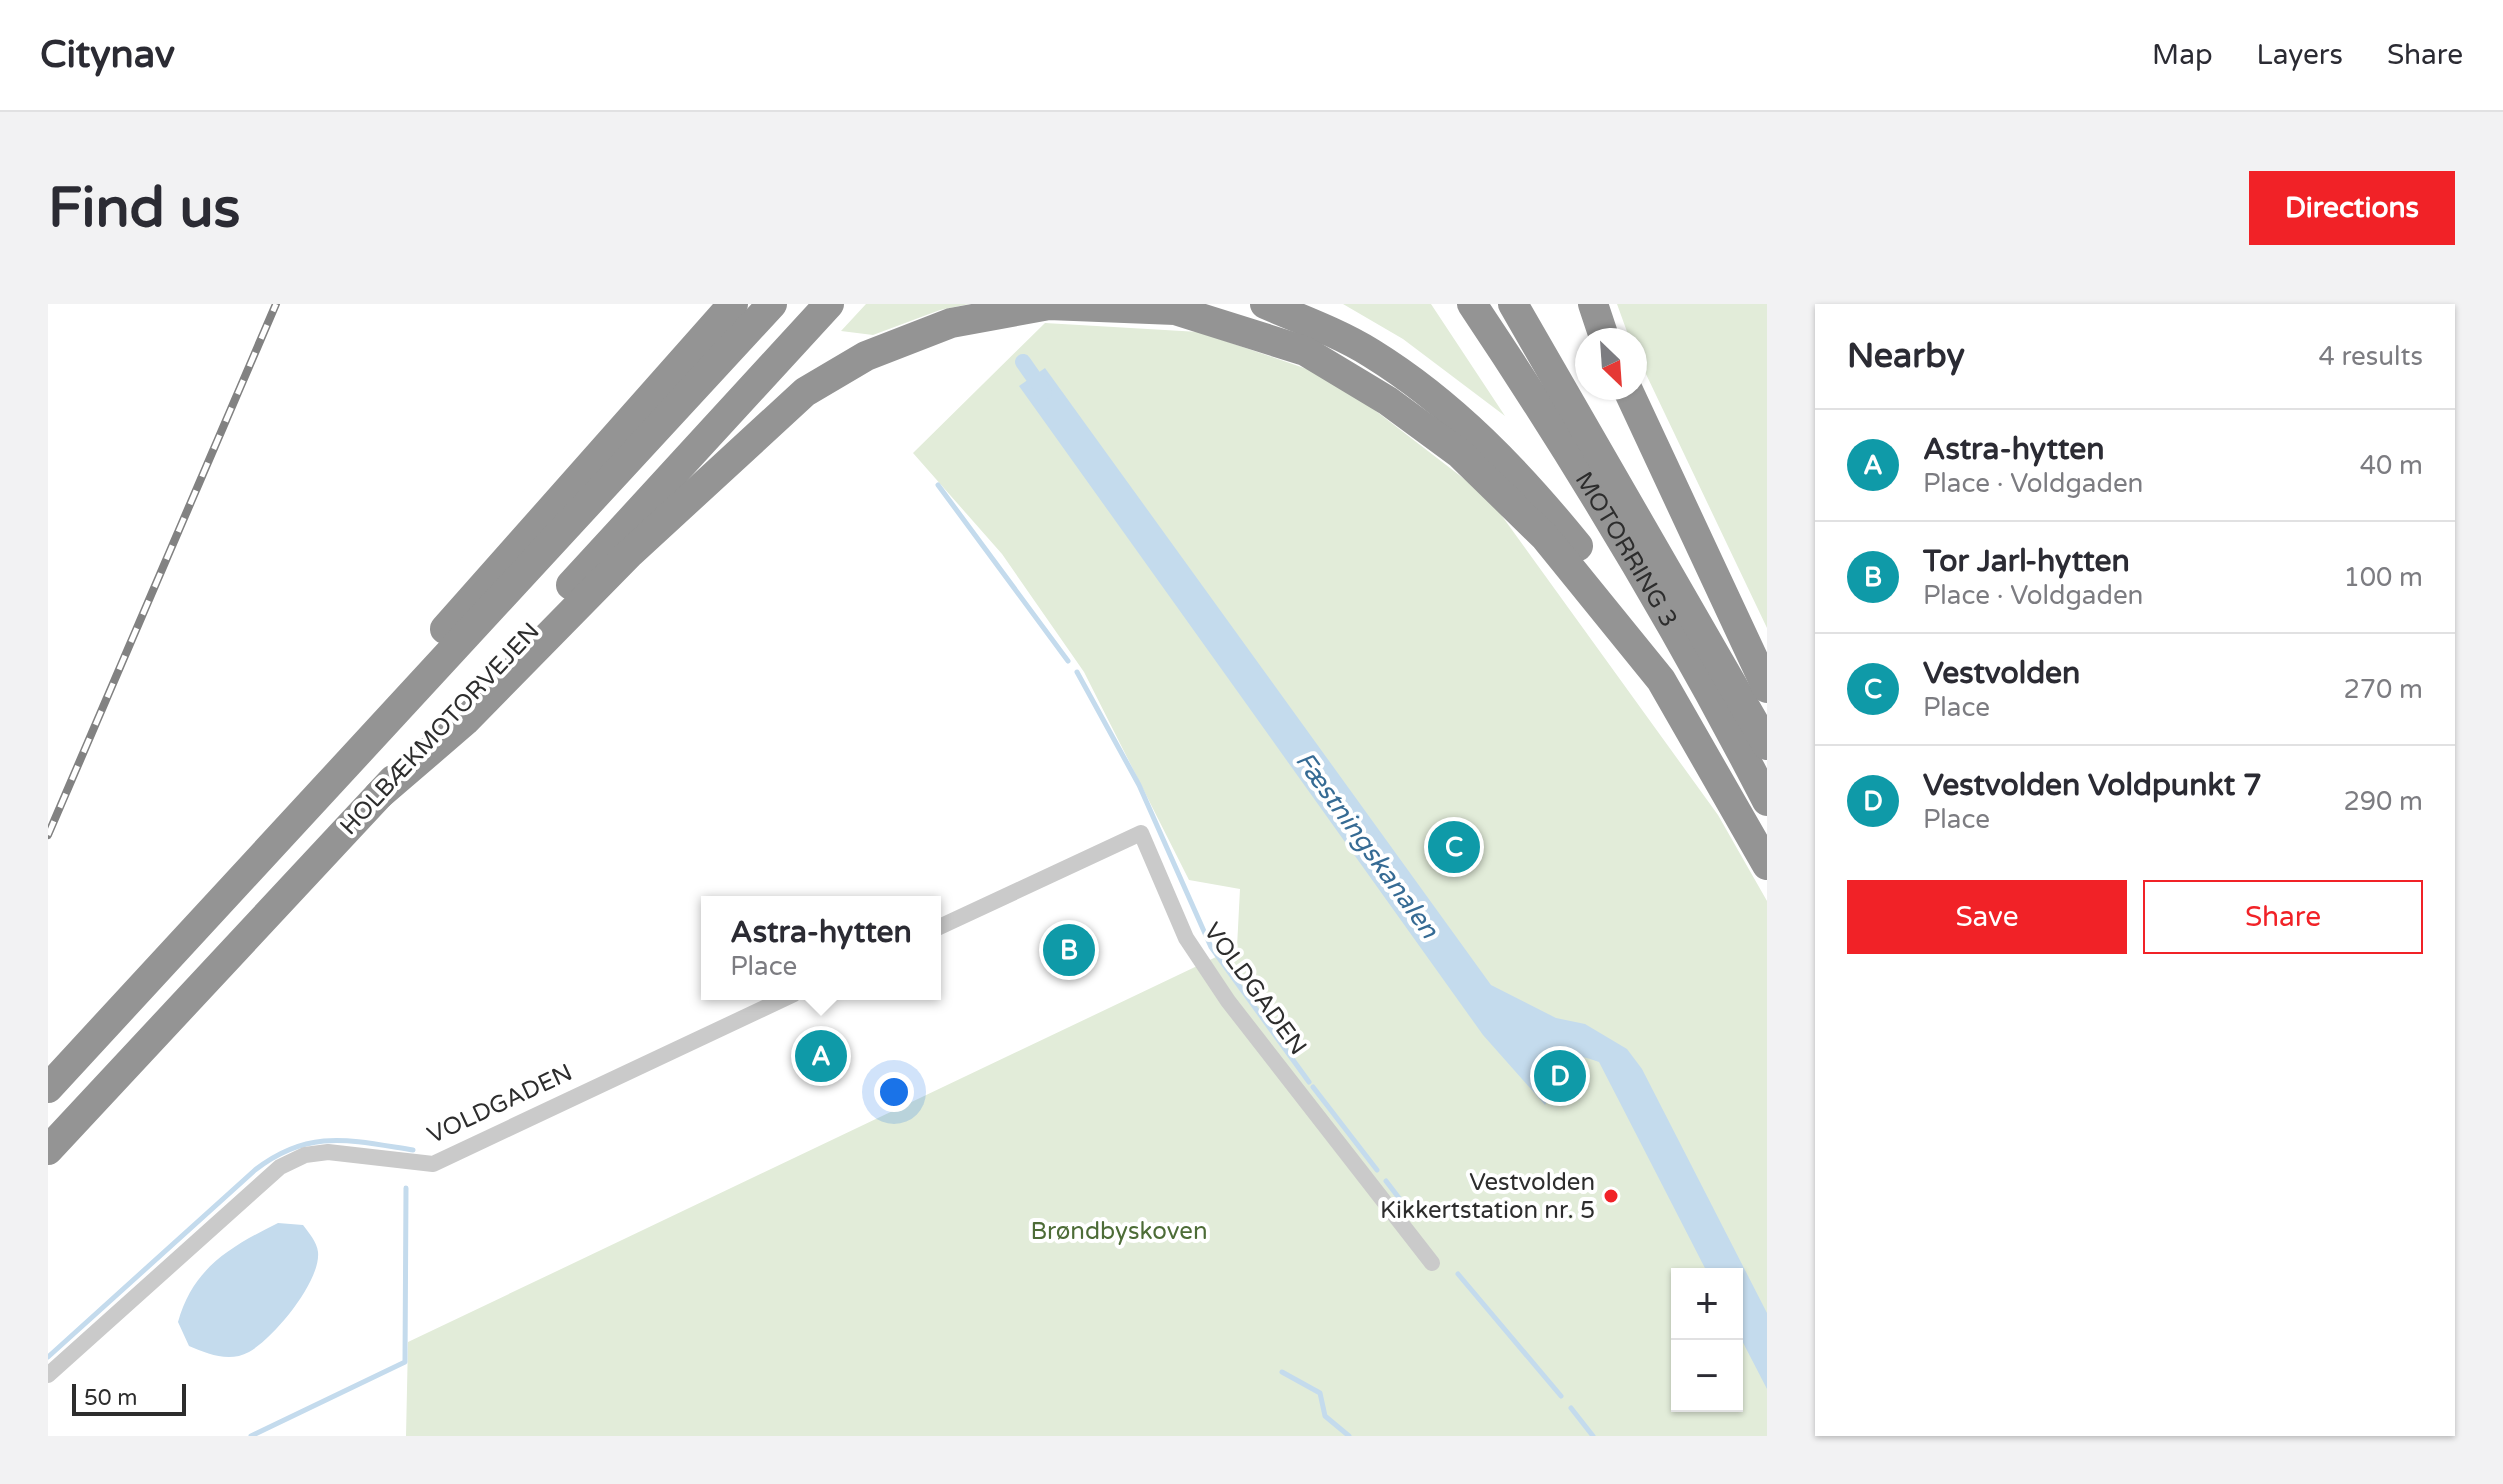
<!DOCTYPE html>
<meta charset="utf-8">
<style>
:root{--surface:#fff;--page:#f2f2f3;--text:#2b2b33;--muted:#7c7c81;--line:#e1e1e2;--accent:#f12227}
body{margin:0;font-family:"Varela Round",sans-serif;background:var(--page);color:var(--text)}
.controls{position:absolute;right:24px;bottom:24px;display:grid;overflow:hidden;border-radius:0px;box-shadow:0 2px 6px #0004}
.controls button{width:72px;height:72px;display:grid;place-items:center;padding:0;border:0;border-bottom:2px solid var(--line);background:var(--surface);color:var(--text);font:40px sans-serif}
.compass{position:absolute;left:1527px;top:24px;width:72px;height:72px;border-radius:50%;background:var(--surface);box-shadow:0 2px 6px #0004;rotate:155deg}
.scale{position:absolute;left:24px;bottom:20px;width:114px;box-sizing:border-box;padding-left:8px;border:4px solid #2d2d2d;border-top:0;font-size:22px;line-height:28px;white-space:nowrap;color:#2d2d2d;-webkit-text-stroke:6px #fff;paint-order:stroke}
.you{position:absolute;left:846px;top:788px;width:28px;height:28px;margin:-20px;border:6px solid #fff;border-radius:50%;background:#1a73e8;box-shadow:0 0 0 12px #1a73e833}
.badge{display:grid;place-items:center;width:52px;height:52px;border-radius:50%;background:var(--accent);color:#fff;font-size:26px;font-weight:700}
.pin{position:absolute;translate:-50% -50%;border:4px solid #fff;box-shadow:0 2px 8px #0006}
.popup{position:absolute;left:653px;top:592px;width:240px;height:104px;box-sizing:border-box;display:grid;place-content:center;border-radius:0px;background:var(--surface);filter:drop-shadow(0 2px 6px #0005);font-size:26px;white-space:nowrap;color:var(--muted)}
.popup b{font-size:30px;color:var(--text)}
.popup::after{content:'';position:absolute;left:50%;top:100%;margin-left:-16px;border:16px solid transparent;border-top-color:var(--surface)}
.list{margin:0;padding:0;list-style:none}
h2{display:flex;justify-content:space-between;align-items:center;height:104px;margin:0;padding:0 32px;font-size:34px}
h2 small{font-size:26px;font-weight:400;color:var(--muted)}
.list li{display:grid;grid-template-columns:52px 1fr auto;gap:24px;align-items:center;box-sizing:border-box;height:112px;padding:0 32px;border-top:2px solid var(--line)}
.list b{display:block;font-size:30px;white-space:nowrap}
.list p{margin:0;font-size:26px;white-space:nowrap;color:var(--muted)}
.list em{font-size:26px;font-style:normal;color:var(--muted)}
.actions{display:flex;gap:16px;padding:24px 32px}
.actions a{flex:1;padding:18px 0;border:2px solid var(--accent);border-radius:0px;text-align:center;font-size:28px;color:var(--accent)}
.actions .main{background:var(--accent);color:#fff}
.map{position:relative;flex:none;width:1719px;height:1132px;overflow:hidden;border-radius:0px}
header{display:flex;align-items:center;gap:48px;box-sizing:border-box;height:112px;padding:0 40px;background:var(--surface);border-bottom:2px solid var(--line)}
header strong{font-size:38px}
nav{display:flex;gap:44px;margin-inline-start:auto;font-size:28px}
.intro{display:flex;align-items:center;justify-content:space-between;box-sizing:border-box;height:192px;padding:0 48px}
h1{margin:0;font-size:56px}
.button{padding:20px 36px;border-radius:0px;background:var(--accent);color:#fff;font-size:28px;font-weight:700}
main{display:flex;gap:48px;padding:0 48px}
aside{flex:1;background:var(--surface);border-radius:0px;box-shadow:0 2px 6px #0004}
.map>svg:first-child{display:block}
.green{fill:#e2ecd9;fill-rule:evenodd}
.water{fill:#c4dbed}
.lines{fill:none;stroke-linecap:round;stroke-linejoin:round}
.stream{stroke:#c4dbed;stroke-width:5}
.canal{stroke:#c4dbed;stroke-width:16}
.minor{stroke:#cacaca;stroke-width:16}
.motorway{stroke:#949494;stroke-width:30}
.rail-casing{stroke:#828282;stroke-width:8}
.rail{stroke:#fff;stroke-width:5;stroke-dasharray:15;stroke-linecap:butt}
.poi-dot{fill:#f12227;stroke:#fff;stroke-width:3}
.labels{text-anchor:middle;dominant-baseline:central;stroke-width:8;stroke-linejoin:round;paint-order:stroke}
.street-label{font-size:24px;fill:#2d2d2d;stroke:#fff}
.poi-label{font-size:24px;fill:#2d2d2d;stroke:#fff;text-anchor:end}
.park-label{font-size:24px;fill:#4d6c37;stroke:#fff}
.water-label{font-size:26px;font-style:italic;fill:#366b94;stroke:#fff}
</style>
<header>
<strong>Citynav</strong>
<nav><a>Map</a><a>Layers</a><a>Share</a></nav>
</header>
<div class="intro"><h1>Find us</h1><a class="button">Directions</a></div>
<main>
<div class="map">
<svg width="1719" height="1132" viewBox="0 0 1719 1132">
<rect width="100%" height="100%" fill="#fff"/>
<path class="green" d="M 818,0 L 921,0 L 892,6 L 825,31 L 793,27 Z
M 1295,0 L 1383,0 L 1457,112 L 1355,35 Z
M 1569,0 L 1719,0 L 1719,324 L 1587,47 L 1587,36 L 1582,36 Z
M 997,19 L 1151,28 L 1285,74 L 1441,194 L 1670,511 L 1719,597 L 1719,1132 L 358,1132 L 360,1038 L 1189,643 L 1192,585 L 1141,576 L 1036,368 L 954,250 L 865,149 ZM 1629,970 L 1689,970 L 1689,1102 L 1629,1102 Z"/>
<path class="water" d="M 997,64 L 1443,681 L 1508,714 L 1537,720 L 1579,745 L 1594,765 L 1719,1009 L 1719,1085 L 1689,1027 L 1689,970 L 1660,970 L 1551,758 C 1528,750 1502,743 1485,765 L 1503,790 L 1497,801 L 1435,731 L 971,82 Z
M 230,919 L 255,921 C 261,929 269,938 270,948 C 273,977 226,1034 201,1048 C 181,1059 160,1050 141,1042 L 130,1018 C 145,964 182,943 230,919 Z"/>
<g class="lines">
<path class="stream" d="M 890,181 L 1020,357
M 1029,368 L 1091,481 L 1163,643 L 1261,778
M 1265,783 L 1329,866
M 1338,877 L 1364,911
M 1410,970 L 1513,1092
M 0,1053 L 207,866 C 261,824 302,836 365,846
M 1234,1068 L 1272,1089 L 1277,1112 L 1301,1132
M 1523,1104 L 1545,1132
M 203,1132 L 357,1058 L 358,884"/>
<path class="canal" d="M 975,58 L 996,88"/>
<path class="minor" d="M 887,625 L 1093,529 L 1138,634 L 1180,697 L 1384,959
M 0,1071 L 232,863 L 257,851 L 280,848 L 385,860 L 746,690"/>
<g class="motorway">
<path d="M 1217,0 C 1252,15 1291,29 1323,49 C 1404,99 1471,169 1530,242"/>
<path id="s1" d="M 1424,0 C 1531,160 1631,326 1719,497"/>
<path d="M 1465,0 L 1719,441"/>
<path d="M 1545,0 L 1557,36"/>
<path d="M 1579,84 L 1719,384"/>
<path d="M 523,281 L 781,0"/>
<path d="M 397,325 L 685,0"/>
<path d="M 331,491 L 417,417 L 581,250 L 757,88 L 818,52 L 903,19 L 1001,1 L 1127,6 L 1257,47 L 1340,97 L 1412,150 L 1497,233 L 1613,376 L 1719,561"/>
<path d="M 0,784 L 724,0"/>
<path d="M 0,846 L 345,476"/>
</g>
<g class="rail-casing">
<path id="rail" d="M 0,531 L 228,0"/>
</g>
<use href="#rail" class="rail"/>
</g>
<circle class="poi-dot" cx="1563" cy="892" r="8"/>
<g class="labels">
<g class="street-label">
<text stroke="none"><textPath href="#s1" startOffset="290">MOTORRING 3</textPath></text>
<text transform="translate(392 425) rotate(-47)">HOLBÆKMOTORVEJEN</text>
<text transform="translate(1207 685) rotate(54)">VOLDGADEN</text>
<text transform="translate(452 800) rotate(-25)">VOLDGADEN</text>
</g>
<g class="poi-label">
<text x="1547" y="878">Vestvolden<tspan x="1547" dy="28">Kikkertstation nr. 5</tspan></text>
</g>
<g class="park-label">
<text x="1071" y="927">Brøndbyskoven</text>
</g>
<g class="water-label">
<text transform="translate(1319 541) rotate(54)">Fæstningskanalen</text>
</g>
</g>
</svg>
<div class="controls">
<button>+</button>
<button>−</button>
</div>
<svg class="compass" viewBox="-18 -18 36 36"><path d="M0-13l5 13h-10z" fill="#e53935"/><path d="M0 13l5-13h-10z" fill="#7c7c81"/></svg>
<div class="scale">50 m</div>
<div class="you"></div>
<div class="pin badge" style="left:773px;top:752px;background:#0f9aa8">A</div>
<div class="popup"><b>Astra-hytten</b>Place</div>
<div class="pin badge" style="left:1021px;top:646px;background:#0f9aa8">B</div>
<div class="pin badge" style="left:1406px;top:543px;background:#0f9aa8">C</div>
<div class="pin badge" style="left:1512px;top:772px;background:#0f9aa8">D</div>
</div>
<aside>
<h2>Nearby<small>4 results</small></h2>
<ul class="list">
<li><span class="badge" style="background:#0f9aa8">A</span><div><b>Astra-hytten</b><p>Place · Voldgaden</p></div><em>40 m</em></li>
<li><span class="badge" style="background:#0f9aa8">B</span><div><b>Tor Jarl-hytten</b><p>Place · Voldgaden</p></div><em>100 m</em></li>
<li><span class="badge" style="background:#0f9aa8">C</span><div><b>Vestvolden</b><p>Place</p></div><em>270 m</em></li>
<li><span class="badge" style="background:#0f9aa8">D</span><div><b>Vestvolden Voldpunkt 7</b><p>Place</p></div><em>290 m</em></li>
</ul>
<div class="actions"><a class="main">Save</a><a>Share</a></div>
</aside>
</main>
